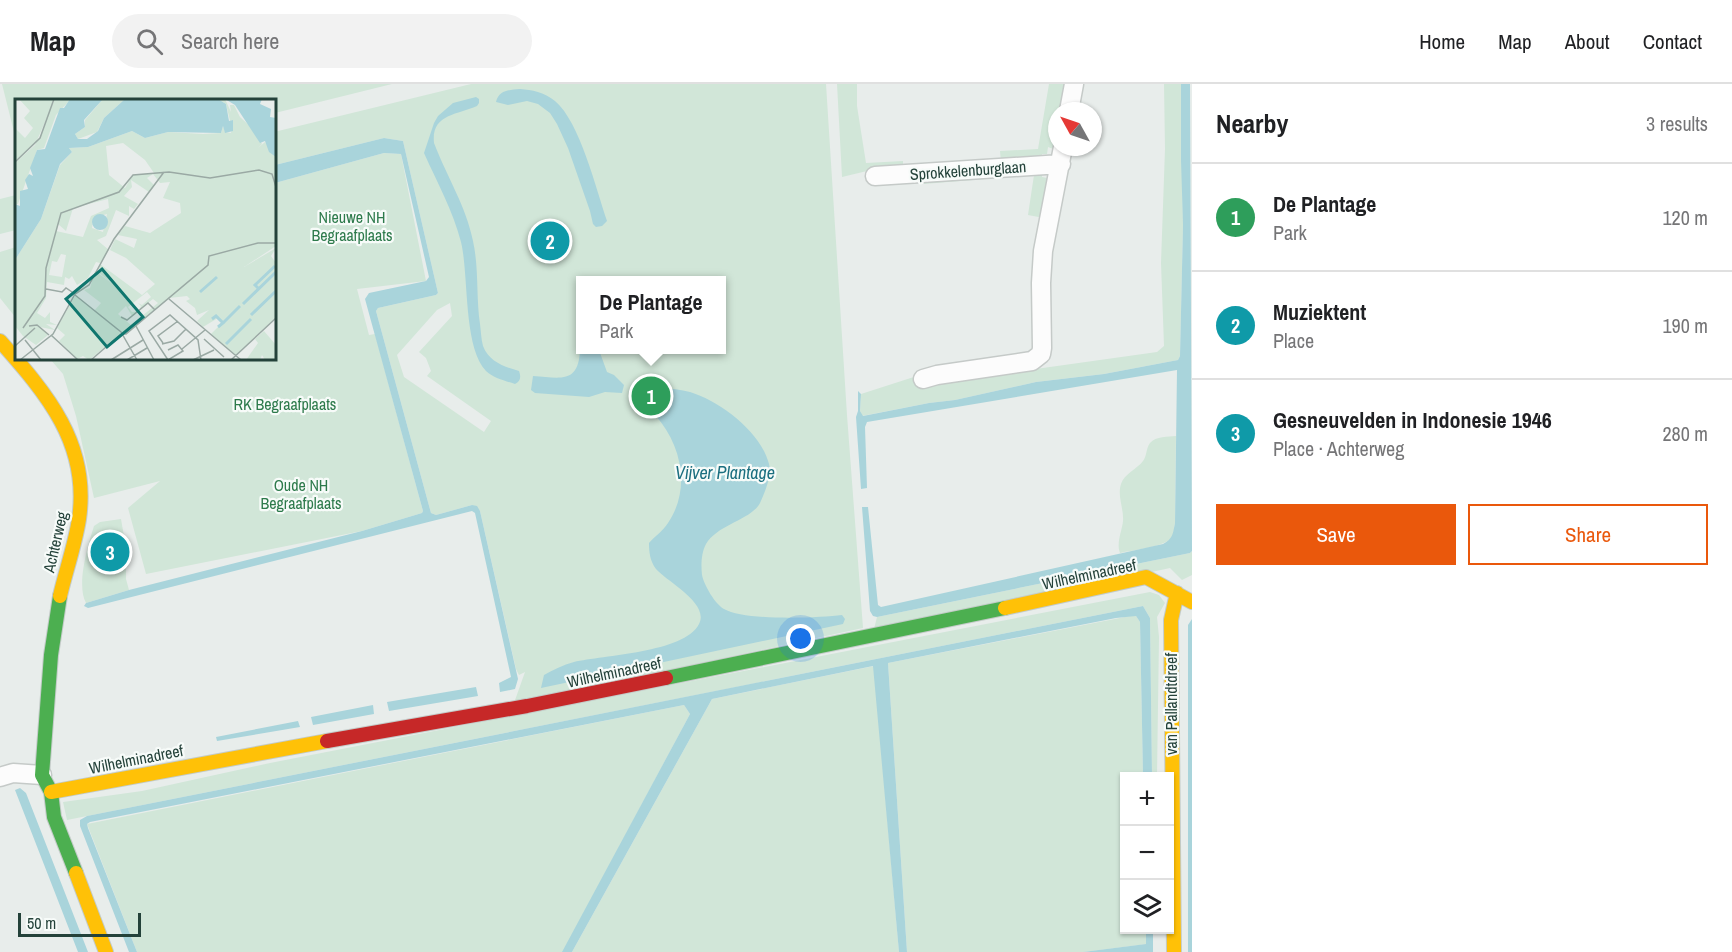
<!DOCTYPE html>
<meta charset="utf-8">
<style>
:root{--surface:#fff;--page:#f2f2f2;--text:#202124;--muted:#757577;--line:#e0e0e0;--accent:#ea580c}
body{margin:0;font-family:"Archivo Narrow",sans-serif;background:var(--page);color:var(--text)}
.controls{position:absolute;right:18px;bottom:18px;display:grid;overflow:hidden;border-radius:0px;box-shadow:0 2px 4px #0004}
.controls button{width:54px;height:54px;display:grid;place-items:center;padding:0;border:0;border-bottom:2px solid var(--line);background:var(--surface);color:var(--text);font:30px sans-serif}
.compass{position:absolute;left:1048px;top:18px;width:54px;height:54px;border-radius:50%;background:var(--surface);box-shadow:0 2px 4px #0004;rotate:310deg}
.scale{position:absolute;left:18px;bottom:15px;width:123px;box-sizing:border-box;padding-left:6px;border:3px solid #24423a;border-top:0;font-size:16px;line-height:21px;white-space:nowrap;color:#24423a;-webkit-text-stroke:4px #f7fbf9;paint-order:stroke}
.you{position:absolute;left:801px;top:555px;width:21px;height:21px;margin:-15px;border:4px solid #fff;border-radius:50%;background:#1a73e8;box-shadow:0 0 0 9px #1a73e833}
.badge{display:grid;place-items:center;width:39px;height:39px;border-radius:50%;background:var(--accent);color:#fff;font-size:20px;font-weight:700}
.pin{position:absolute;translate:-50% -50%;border:3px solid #fff;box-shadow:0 2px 6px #0006}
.popup{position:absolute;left:576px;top:192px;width:150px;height:78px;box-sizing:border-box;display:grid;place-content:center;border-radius:0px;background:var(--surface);filter:drop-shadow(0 2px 4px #0005);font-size:20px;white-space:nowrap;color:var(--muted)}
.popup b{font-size:22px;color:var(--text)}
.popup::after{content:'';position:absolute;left:50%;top:100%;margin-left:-12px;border:12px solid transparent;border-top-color:var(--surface)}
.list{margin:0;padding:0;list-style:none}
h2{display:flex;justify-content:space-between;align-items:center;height:78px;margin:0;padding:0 24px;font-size:26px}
h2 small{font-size:20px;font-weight:400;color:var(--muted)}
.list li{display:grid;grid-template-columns:39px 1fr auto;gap:18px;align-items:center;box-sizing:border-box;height:108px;padding:0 24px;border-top:2px solid var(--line)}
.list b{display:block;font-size:22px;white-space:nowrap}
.list p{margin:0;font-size:20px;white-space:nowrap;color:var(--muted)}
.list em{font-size:20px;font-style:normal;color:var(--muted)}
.actions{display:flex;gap:12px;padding:18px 24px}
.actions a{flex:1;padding:14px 0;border:2px solid var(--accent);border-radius:0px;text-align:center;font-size:21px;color:var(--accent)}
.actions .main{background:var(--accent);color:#fff}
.icon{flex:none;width:33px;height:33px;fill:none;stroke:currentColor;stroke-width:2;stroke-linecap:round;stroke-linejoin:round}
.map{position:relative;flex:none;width:1192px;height:868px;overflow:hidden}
header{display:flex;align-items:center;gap:36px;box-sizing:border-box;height:84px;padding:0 30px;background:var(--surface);border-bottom:2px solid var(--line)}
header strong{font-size:28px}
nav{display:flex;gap:33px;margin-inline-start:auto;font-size:21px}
.search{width:420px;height:54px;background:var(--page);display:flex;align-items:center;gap:15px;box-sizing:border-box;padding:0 21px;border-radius:33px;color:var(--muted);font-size:22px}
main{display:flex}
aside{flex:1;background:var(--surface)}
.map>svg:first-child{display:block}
.green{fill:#d1e6d8;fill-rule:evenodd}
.water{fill:#a9d4db}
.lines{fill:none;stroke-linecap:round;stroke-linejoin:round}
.street-casing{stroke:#c5cac8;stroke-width:21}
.fast-casing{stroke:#c3cbc8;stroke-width:16}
.slow-casing{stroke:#c3cbc8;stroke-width:16}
.jam-casing{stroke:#c3cbc8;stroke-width:16}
.street{stroke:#fcfcfc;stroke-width:18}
.fast{stroke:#4caf50;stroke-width:14}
.slow{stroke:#ffc107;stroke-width:14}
.jam{stroke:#c62828;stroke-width:14}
.labels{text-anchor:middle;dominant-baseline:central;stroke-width:4.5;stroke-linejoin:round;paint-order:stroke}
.street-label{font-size:16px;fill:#24423a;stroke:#f7fbf9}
.park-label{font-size:16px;fill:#2d7a4b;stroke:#f7fbf9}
.water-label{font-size:18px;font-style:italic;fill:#1c6f80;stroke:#f7fbf9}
.inset-river{fill:none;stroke:#a9d4db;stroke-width:3}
.inset-road{fill:none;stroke:#9aa9a4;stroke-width:1.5}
.view{fill:#0f766e;fill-opacity:0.15;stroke:#0f766e;stroke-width:3}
.inset-edge{fill:none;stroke:#24423a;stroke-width:3}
</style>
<header>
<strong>Map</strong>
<div class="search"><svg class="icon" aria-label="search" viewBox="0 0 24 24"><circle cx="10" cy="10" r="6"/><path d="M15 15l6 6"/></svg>Search here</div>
<nav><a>Home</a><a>Map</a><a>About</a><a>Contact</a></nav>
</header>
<main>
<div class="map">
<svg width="1192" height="868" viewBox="0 0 1192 868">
<rect width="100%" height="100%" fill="#e8edeb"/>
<path class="green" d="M 2,0 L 392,0 L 275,29 L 274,16 L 16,16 L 16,56 Z
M 471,0 L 826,0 L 847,331 L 863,544 L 514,619 L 525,588 L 519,591 L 516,585 L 480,427 L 472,421 L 436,431 L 431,429 L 376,227 L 378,224 L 436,211 L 438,209 L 403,57 L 384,54 L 275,81 L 274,48 ZM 580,196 L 722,196 L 722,266 L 580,266 ZM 450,219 L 452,232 L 419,268 L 426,274 L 431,287 L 427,292 L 491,337 L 484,348 L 404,293 L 397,271 L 437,226 Z
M 837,0 L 857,0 L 857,22 L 866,79 L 903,77 L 903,84 L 867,87 L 842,93 Z
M 1049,0 L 1069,0 L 1064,27 L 1057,27 L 1057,59 L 1054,59 L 1053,65 L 1048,63 L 1047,70 L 1042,70 L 1041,75 L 1001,78 L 1000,67 L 1038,65 Z
M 1164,0 L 1181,0 L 1183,141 L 1180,272 L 1178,276 L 1104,290 L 1036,298 L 955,316 L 929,319 L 862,332 L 860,327 L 861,310 L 920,291 L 936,299 L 1157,268 L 1164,262 L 1161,179 L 1165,65 Z
M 384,69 L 401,70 L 426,197 L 357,205 L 369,251 L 375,250 L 423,427 L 422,429 L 362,447 L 146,490 L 128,424 L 160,397 L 94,414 L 76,332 L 63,290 L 50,275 L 274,274 L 275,99 Z
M 1042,89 L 1042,93 L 1047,94 L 1047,98 L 1051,99 L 1044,134 L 1028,131 L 1034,91 L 924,100 L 924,92 Z
M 16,111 L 16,146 L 0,150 L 0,115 Z
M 16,163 L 16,234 L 0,214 L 0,168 Z
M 1176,352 L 1175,439 C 1174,444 1174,449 1172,453 C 1166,463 1132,466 1120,469 C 1116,459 1122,447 1123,437 C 1124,425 1117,412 1121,400 C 1124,390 1137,385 1143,377 C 1147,372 1146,364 1150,359 C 1156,352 1168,353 1176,352 Z
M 121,435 L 126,464 L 126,495 L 129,506 L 86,519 C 76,501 88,461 94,442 L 100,438 Z
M 1192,467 L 1192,491 L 1182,496 L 1170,484 L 873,549 L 877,533 L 1190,469 Z
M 1150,508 L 1159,511 L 1165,519 L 1157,533 L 1159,553 L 1157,692 L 1152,692 L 1150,534 L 1143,522 L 67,736 L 63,718 L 142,707 L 270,679 Z
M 1130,532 L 1136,532 L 1140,538 L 1143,692 L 1124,692 L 1124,846 L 1146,846 L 1147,860 L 1083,868 L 907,868 L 888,579 Z
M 874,582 L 899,868 L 572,868 L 712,615 Z
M 684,621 L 690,630 L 563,868 L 137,868 L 87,740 Z"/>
<path class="water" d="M 1181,0 L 1190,0 L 1192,467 L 1190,469 L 877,533 L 873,532 L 870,527 L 862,423 L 868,423 L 878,521 L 881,523 L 1163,460 C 1173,455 1173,449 1175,439 L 1177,286 L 867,338 L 865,343 L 867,404 L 861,405 L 856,333 L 858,327 L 858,307 L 861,310 L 860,327 L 863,332 L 929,319 L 955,316 L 1036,298 L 1104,290 L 1178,276 L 1180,272 L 1183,141 L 1181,76 Z
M 520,5 C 532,6 544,8 555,17 C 580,38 596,105 607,137 L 602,142 L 596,143 L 593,140 L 590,127 L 568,64 L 557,40 L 550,29 L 538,20 L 527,17 L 508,21 L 496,18 C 499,6 509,6 520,5 Z
M 476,13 L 479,15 L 479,19 L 477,22 C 457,31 431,30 434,59 C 447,93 466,122 473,157 C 479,184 476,213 480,240 C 481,247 481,255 483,262 C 489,278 505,283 519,287 C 521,293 521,297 515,300 C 506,297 493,294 486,287 C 463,263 469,191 461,158 C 453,127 437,98 424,69 L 434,39 L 438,32 L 453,19 Z
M 384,54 L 403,57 L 438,209 L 436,211 L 378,224 L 376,227 L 431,429 L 436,431 L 472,421 L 477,422 L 480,427 L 518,595 L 515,605 L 500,608 L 499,599 L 511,593 L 475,429 L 472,427 L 88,524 L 84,522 L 86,519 L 129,506 L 362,447 L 422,429 L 423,427 L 365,215 L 369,209 L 426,197 L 429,193 L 401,70 L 384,69 L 275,99 L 275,81 Z
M 580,265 L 599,266 L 607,288 L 614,291 L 624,301 L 622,309 L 605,308 L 589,313 L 535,309 L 531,306 L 533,292 C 561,294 579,300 580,265 Z
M 631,303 C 650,304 672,303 690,308 C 720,317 761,348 769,380 C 772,392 765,408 760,419 C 751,436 718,440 706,460 C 701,469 701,482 702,491 C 704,501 715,520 724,525 C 744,537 818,534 842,531 L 845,535 L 843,540 L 541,604 L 544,591 C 553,586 563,581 574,578 C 603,571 684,569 699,540 C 710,519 666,497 656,485 C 650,477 649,468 649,459 C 655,452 663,447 668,439 C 691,405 682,361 655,331 C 648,323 638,317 629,311 Z
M 1143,522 L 1150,534 L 1152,692 L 1143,692 L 1140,538 L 1136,532 L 1116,534 L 888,579 L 907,868 L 899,868 L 873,582 L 712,615 L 572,868 L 562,868 L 690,630 L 684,621 L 90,738 L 87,740 L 88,744 L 137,868 L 129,868 L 80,742 L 80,736 L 87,732 Z
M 1192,535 L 1192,868 L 1188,868 L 1188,541 Z
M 476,603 L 478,612 L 389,627 L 387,618 Z
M 373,621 L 374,630 L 313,641 L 311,633 Z
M 298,637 L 300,643 L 217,657 L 216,653 Z
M 20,704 L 26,709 L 88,868 L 78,868 L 15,706 Z
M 1146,846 L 1153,846 L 1153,868 L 1083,868 L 1146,860 Z"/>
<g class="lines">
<g class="street-casing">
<path id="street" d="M 1069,27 L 1074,0
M 875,92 L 1061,80
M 923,295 L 937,291 L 1032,277 L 1041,270 L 1042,264 L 1041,199 L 1043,167 L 1063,63
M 0,693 L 13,689 L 42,691"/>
</g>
<g class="fast-casing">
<path id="fast" d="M 60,512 L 51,571 L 42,691 L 51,708 L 54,733 L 76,789
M 666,594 L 1005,524"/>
</g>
<g class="slow-casing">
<path id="slow" d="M 0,257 C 47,310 90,360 79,435 C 75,461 66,486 60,512
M 1005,524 L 1146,493 L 1192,518
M 51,708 L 327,657
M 76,789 L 106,868
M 1174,868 L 1171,536 L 1177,509"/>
</g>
<g class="jam-casing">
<path id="jam" d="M 327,657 L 527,622 L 666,594"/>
</g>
<use href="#street" class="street"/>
<use href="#fast" class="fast"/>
<use href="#slow" class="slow"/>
<use href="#jam" class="jam"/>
</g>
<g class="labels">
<g class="street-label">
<text transform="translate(968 86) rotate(-4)">Sprokkelenburglaan</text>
<text transform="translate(55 458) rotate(-77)">Achterweg</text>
<text transform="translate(1089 490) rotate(-12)">Wilhelminadreef</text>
<text transform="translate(614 588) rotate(-12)">Wilhelminadreef</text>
<text transform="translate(1171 620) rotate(-90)">van Pallandtdreef</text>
<text transform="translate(136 675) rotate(-11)">Wilhelminadreef</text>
</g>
<g class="park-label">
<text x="352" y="133">Nieuwe NH<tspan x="352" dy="18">Begraafplaats</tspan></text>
<text x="285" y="320">RK Begraafplaats</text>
<text x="301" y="401">Oude NH<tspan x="301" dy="18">Begraafplaats</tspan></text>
</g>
<g class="water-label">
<text x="725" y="388">Vijver Plantage</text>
</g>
</g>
<g transform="translate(15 15)">
<rect width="261" height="261" fill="#e8edeb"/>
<path d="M 4,0 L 39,0 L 25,39 L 0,62 L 0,29 L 10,39 L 18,29 L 9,19 L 15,12 ZM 40,0 L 56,0 L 41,16 L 29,49 L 22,51 L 3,105 L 0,105 L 0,64 L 20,46 ZM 88,0 L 110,0 L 89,19 L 82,33 L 63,40 L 60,35 L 70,28 L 70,21 ZM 203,0 L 210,0 L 216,13 L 215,6 L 219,6 L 225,18 L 239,31 L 247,45 L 243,49 L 250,43 L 261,58 L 261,147 L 229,168 L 261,149 L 256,157 L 261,164 L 261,218 L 221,256 L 196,235 L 208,223 L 203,219 L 188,228 L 182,222 L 194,211 L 182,216 L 180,209 L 171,202 L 175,200 L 172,197 L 154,199 L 110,235 L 101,229 L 106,235 L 74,261 L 68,257 L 62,260 L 44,242 L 50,236 L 42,229 L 60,197 L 79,212 L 86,204 L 69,191 L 75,189 L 80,172 L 109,193 L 84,174 L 85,165 L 127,196 L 140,185 L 111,159 L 95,151 L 100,140 L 119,149 L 122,140 L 103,136 L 110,127 L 135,134 L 166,114 L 165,104 L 148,99 L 155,83 L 145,84 L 138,75 L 132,79 L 139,86 L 134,93 L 116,81 L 117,88 L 109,97 L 123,105 L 119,110 L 114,107 L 114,117 L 101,111 L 91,137 L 82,141 L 94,151 L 85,164 L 81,163 L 73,179 L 62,186 L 57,177 L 54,180 L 50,178 L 49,186 L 32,183 L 31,199 L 22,214 L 30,219 L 35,213 L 35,223 L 42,226 L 31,225 L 40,231 L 25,228 L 33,236 L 21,246 L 8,237 L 0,227 L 0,161 L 26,120 L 45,66 L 57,53 L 54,49 L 73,48 L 117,32 L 130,39 L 153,33 L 188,35 L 206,34 L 208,27 L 210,33 L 216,34 L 218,21 L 215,22 L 211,5 ZM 108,44 L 130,61 L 139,74 L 118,76 L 110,89 L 94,76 L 91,47 ZM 93,100 L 94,109 L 76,117 L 68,138 L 41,132 L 43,125 L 51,132 L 58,109 ZM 92,115 L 88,133 L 77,129 L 78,119 ZM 46,155 L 51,156 L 47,178 L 34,176 L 37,162 L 42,163 ZM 132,193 L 136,198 L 127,206 L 123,204 L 126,207 L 124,212 L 117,213 L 113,208 ZM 138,200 L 143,204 L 116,226 L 103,215 L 111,207 L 117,217 ZM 249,232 L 261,246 L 261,261 L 250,261 L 247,256 L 245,261 L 231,261 L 243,244 L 240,240 Z" fill="#d1e6d8" fill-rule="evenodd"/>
<path d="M 55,0 L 88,0 L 69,21 L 70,28 L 60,35 L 63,40 L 72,40 L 83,32 L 89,19 L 110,0 L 203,0 L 211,5 L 214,22 L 218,21 L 218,32 L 210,34 L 208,27 L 206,34 L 153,33 L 130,39 L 117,32 L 73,48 L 54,49 L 57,53 L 45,65 L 26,120 L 0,161 L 0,105 L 5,107 L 5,92 L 13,90 L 10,81 L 14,75 L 18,77 L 15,69 L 22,51 L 30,50 L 45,9 L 49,9 ZM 210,0 L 247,0 L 245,5 L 256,10 L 255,18 L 261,19 L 261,58 L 254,53 L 250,42 L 245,44 L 220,6 ZM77 123a8 8 0 1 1 16 0a8 8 0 1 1-16 0Z" fill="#a9d4db"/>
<path class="inset-river" d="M 243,189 L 240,186 L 260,167M 185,193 L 202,178M 228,205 L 261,173M 236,216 L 261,192M 197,220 L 201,217 L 208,224 L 203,228M 209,223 L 225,207M 211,245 L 236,220"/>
<path class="inset-road" d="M 0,63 L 25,39 L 39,0M 31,190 L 47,193 L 51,189 L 60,195M 60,196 L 106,233 L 122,261M 154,200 L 226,261M 106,218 L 112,221 L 133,204 L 140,211M 14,227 L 22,226 L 34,236M 121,227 L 139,261M 8,229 L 30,197 L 31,169 L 46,114 L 104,93 L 118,76 L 154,73 L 195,79 L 244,71 L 257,75 L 261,88M 106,235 L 111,235 L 193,166 L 194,157 L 243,144 L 261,144M 36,236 L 63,261M 189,240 L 209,258M 10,241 L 26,261M 148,244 L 143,237 L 163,222M 147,245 L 159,242 L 171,230M 0,247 L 20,229M 167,250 L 190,231M 153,251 L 163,246 L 168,252 L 153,261 L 134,232 L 155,216 L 183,241 L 186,261M 5,261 L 38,235 L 60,195 L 74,186 L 99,140 L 149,73M 76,261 L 106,235M 96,261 L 128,241M 112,261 L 132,249M 178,261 L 199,251M 216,261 L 261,219"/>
<path class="view" d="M 87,170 L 128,218 L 92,248 L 51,200 Z"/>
<rect width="261" height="261" class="inset-edge"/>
</g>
</svg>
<div class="controls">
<button>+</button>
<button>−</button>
<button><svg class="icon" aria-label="layers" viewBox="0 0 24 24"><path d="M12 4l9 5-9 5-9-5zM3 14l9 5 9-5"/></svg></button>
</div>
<svg class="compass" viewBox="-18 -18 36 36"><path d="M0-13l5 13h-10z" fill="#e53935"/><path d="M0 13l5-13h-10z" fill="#757577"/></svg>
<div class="scale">50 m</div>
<div class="you"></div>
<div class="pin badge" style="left:651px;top:312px;background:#2e9e5b">1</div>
<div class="popup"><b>De Plantage</b>Park</div>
<div class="pin badge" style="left:550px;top:157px;background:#0f9aa8">2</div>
<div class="pin badge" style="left:110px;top:468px;background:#0f9aa8">3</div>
</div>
<aside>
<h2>Nearby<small>3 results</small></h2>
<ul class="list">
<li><span class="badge" style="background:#2e9e5b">1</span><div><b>De Plantage</b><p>Park</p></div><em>120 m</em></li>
<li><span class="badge" style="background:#0f9aa8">2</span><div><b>Muziektent</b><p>Place</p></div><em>190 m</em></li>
<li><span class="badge" style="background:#0f9aa8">3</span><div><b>Gesneuvelden in Indonesie 1946</b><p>Place · Achterweg</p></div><em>280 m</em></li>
</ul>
<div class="actions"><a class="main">Save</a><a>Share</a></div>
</aside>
</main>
